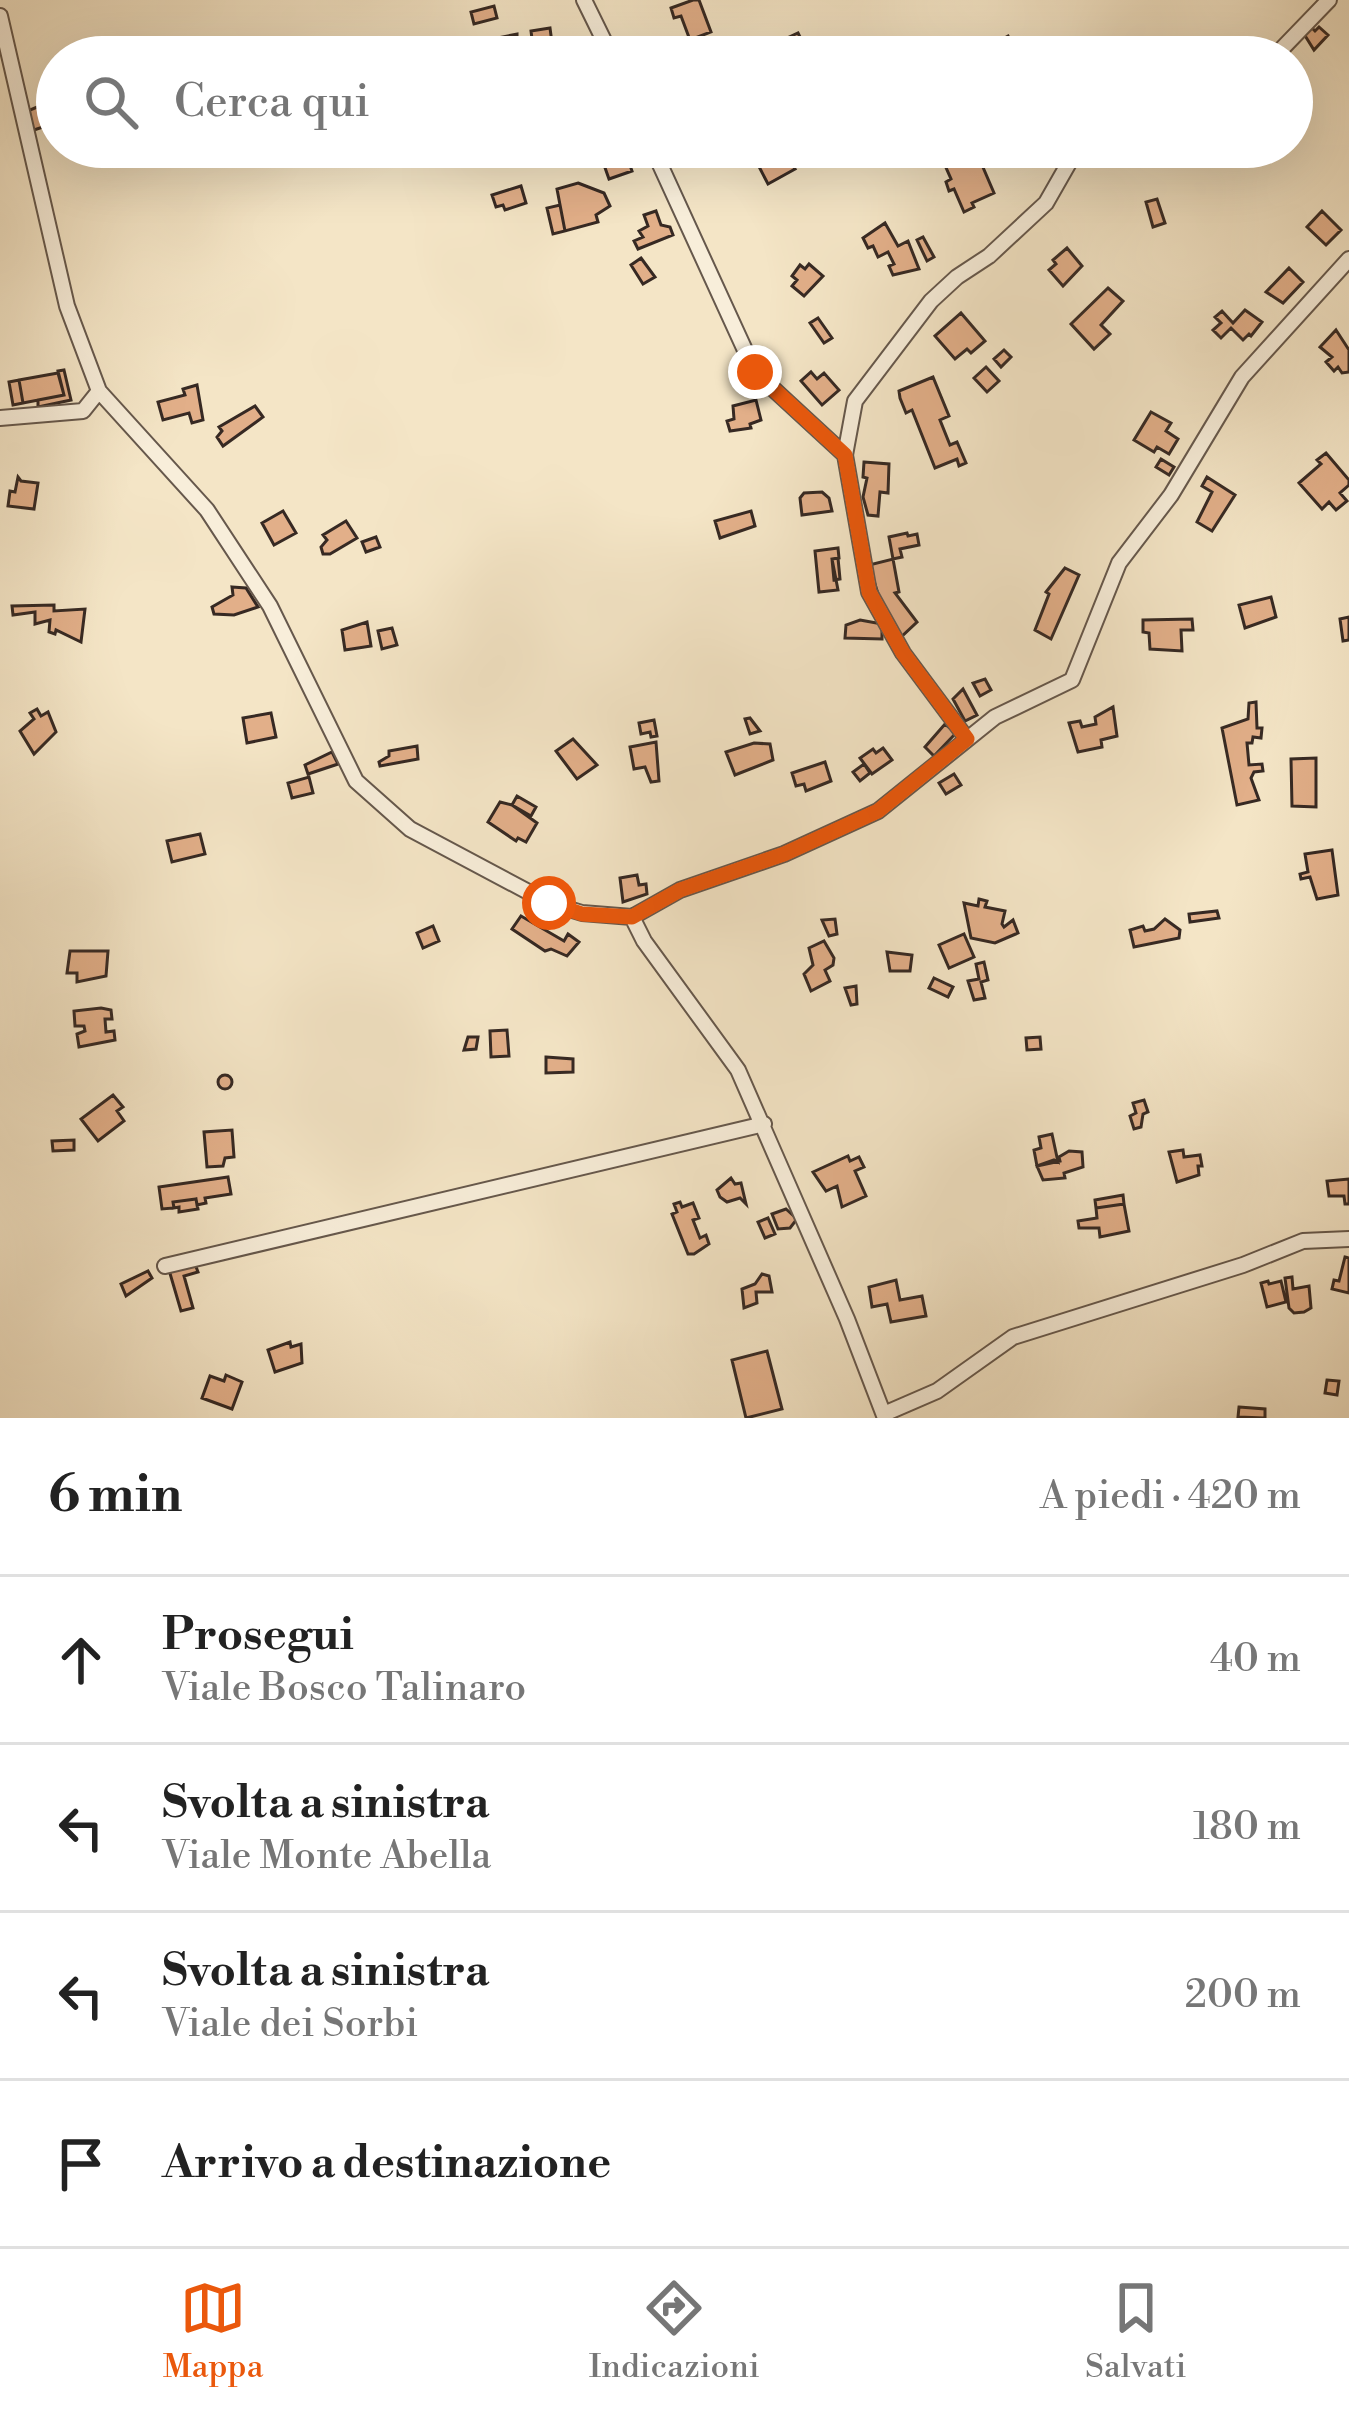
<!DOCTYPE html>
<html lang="it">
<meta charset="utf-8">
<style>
:root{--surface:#fff;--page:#f2f2f2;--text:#222;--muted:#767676;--line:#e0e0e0;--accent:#ea580c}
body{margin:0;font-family:"Libre Bodoni",serif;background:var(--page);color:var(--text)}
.stop{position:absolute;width:36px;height:36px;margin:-27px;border:9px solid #ea580c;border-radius:50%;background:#fff}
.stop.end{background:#ea580c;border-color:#fff;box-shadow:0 3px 12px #0008}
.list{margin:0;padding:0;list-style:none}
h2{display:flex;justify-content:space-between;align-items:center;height:156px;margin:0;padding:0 48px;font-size:51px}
h2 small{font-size:39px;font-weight:400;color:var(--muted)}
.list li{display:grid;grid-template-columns:78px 1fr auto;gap:36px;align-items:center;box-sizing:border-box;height:168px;padding:0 48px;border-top:3px solid var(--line)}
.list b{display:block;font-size:45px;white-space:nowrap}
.list p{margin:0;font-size:39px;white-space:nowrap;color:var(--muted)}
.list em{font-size:39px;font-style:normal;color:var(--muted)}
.icon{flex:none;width:66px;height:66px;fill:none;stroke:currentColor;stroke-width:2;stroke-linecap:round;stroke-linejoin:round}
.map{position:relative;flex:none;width:1349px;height:1418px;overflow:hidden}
.search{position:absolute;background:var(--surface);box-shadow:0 12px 48px #0002;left:36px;right:36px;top:36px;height:132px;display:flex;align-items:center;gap:30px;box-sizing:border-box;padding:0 42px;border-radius:66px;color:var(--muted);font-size:45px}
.sheet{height:828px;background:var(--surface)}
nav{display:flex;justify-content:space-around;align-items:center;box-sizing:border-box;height:168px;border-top:3px solid var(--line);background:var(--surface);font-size:33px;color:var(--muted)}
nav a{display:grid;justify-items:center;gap:6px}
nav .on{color:var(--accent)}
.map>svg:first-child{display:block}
.building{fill:#e2af89;stroke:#362923;stroke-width:3}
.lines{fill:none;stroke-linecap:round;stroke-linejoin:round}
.minor-casing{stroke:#66584c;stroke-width:18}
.minor{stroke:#f8eeda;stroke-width:14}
.route{stroke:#ea580c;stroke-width:15}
</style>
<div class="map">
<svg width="1349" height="1418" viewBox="0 0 1349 1418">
<rect width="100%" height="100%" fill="#f4e5c6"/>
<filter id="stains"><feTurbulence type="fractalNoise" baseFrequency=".00167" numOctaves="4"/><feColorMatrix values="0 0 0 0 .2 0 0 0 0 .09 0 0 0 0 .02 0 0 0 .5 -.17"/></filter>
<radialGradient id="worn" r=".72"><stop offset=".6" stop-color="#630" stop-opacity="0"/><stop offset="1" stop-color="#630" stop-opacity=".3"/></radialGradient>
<path class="building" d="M 693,0 L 699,0 L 711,32 L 690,40 L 681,16 L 674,18 L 671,8 Z
M 494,6 L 497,18 L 474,24 L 471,12 Z
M 1311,27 L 1315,31 L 1319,27 L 1328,35 L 1314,50 L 1304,34 Z
M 550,28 L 552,43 L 534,55 L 531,31 Z
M 798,33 L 808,53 L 792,57 L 785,39 Z
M 517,34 L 517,46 L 496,51 L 493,39 Z
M 1008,36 L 1018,57 L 988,57 L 985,49 Z
M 42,105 L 52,124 L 31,131 L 25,112 Z
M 613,147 L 619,147 L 623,158 L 627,157 L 632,171 L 609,179 L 603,162 L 595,164 L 592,156 Z
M 753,147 L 779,147 L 795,169 L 768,184 L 754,157 L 757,155 Z
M 976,151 L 994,193 L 972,203 L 974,207 L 964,212 L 954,189 L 949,191 L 946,182 L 951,179 L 944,163 L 954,159 L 955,162 Z
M 578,183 L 604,193 L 610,206 L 596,215 L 598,222 L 565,231 L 557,189 Z
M 521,186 L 526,203 L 505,210 L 503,205 L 496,207 L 492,195 Z
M 1157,199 L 1165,223 L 1153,227 L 1146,202 Z
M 560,205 L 565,231 L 553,234 L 547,208 Z
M 656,211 L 661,225 L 670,227 L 673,235 L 638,249 L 634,241 L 643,237 L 639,231 L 648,226 L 644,215 Z
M 1322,211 L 1341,230 L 1326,245 L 1307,227 Z
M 885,223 L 898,246 L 908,241 L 919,269 L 893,275 L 889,266 L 894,264 L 888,252 L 878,257 L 873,246 L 868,248 L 863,238 Z
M 923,237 L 934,257 L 927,261 L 917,240 Z
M 1067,248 L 1082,266 L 1063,286 L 1049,270 L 1056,264 L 1053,260 Z
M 641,258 L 655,277 L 643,284 L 631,265 Z
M 809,264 L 823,276 L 804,296 L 792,286 L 797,280 L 792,276 L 800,265 L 805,269 Z
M 1289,268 L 1303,282 L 1283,303 L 1266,292 Z
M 1108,288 L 1123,301 L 1101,325 L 1110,334 L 1094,349 L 1071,324 Z
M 1245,310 L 1262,322 L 1251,336 L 1249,334 L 1243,340 L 1231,328 L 1221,338 L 1213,330 L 1221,323 L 1215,317 L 1222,311 L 1233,323 Z
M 961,313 L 985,341 L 971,353 L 967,349 L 955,359 L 935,336 Z
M 818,318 L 832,338 L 824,343 L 810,323 Z
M 1336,330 L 1349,350 L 1349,372 L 1342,373 L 1338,367 L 1334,371 L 1326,362 L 1332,357 L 1320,347 Z
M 1004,350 L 1011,357 L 1001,367 L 994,359 Z
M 986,367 L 999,381 L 987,392 L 974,378 Z
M 64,370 L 71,400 L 38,407 L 38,400 L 64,395 L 58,371 Z
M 811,372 L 817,379 L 824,373 L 839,390 L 822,405 L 801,381 Z
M 58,373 L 64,395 L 23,403 L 19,380 Z
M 933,377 L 949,416 L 940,420 L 950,445 L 957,442 L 966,463 L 959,466 L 957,459 L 935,468 L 912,410 L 906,413 L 900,398 L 899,391 Z
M 19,380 L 23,403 L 13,405 L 9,382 Z
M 197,385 L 203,420 L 192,423 L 189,413 L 163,420 L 158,402 L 185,395 L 183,389 Z
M 756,400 L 761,420 L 750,424 L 751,428 L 730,431 L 727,421 L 734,419 L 733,406 Z
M 255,406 L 263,417 L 223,446 L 217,437 L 222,431 L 219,427 Z
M 1151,412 L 1171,423 L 1166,431 L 1178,439 L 1169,454 L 1157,447 L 1154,452 L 1134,440 Z
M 1326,453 L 1349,480 L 1349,485 L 1340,493 L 1347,501 L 1336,510 L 1329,502 L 1322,509 L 1299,483 L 1321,464 L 1317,460 Z
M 1161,459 L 1174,467 L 1169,475 L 1156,467 Z
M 864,462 L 889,464 L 888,493 L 880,492 L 878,516 L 868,515 L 863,497 L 867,478 L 863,477 Z
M 18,477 L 21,481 L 38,483 L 34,509 L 8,506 L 10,491 L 15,492 Z
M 1207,477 L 1235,495 L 1212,531 L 1197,522 L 1212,492 L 1202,486 Z
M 822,492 L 829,498 L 832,511 L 802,515 L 800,498 L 804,493 Z
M 283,511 L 296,533 L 274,545 L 262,523 Z
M 751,511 L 755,526 L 720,538 L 715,521 Z
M 346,521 L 357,538 L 330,554 L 323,554 L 321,547 L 327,540 L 323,535 Z
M 907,533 L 908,536 L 917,534 L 919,545 L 900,549 L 902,557 L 893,559 L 889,537 Z
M 376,537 L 380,547 L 366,552 L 362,542 Z
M 838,548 L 839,558 L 832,559 L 838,590 L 819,592 L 815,551 Z
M 838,558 L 840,579 L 834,580 L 832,559 Z
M 893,559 L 899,592 L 895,593 L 917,622 L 901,637 L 879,597 L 869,565 Z
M 1065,568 L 1079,575 L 1051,639 L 1035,630 L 1049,594 L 1046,592 Z
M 232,587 L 246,588 L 258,607 L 234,615 L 214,614 L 212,607 L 233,595 Z
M 1271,597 L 1276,617 L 1245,628 L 1239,605 Z
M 54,605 L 54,611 L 85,609 L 81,642 L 56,630 L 55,634 L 49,632 L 50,620 L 35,624 L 35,612 L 13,615 L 12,606 Z
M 1349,617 L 1349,640 L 1343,641 L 1340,619 Z
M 1192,619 L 1193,630 L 1181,630 L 1182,651 L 1150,649 L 1149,633 L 1143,632 L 1143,620 Z
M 860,620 L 882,624 L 882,639 L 845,638 L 846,625 Z
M 367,622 L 371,646 L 345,650 L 342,630 Z
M 392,628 L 397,645 L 382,649 L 378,631 Z
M 985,679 L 991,690 L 980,696 L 973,683 Z
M 963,689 L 977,715 L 965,721 L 953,699 Z
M 1256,702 L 1257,728 L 1262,728 L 1261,738 L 1253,737 L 1252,743 L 1247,743 L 1249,765 L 1262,764 L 1263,771 L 1254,772 L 1251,778 L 1259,800 L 1237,805 L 1222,728 L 1248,719 L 1249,703 Z
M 1113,707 L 1117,736 L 1101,740 L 1102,747 L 1078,752 L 1069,723 L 1080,721 L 1082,727 L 1096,724 L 1095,717 Z
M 37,709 L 41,716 L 48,712 L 56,732 L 34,754 L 20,731 L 34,719 L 30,713 Z
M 271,713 L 276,737 L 247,743 L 243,718 Z
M 750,718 L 760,731 L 750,734 L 745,719 Z
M 654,720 L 657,736 L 651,737 L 650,732 L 641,734 L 639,723 Z
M 945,724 L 956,733 L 934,756 L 925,747 Z
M 573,739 L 597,765 L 577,779 L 556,751 Z
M 656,742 L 659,781 L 651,782 L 645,767 L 634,769 L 630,747 Z
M 754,743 L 770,744 L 773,760 L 735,775 L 726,752 Z
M 417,746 L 418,759 L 380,766 L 379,762 L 389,756 L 389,751 Z
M 883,748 L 892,760 L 872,774 L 860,758 L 873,749 L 876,753 Z
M 332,752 L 338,764 L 308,774 L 305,765 Z
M 1316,758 L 1316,807 L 1292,806 L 1291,759 Z
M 825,762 L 831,781 L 806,791 L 804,784 L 796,786 L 792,773 Z
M 864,764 L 870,773 L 860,781 L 853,772 Z
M 954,774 L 961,785 L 946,794 L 939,783 Z
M 309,777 L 313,793 L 292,798 L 288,783 Z
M 517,796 L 536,807 L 531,816 L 512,805 Z
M 500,802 L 512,805 L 537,823 L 526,842 L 518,838 L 516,841 L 488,822 Z
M 200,834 L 205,854 L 172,862 L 167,841 Z
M 1332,850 L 1338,895 L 1317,899 L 1310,877 L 1301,879 L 1300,874 L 1308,872 L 1305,854 Z
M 637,875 L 639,885 L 646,884 L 647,894 L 623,902 L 620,878 Z
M 979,899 L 987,901 L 985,907 L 1005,911 L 1002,924 L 1004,927 L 1013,920 L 1018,933 L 995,943 L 971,938 L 964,903 L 978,906 Z
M 1217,911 L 1219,918 L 1190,922 L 1189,914 Z
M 521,916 L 564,941 L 568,934 L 579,942 L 567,956 L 551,949 L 545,951 L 512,929 Z
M 835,919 L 837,934 L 829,936 L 822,920 Z
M 1165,919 L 1180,930 L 1179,938 L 1134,947 L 1130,930 L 1143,926 L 1145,931 L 1154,929 Z
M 433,926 L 439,941 L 423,948 L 417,933 Z
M 964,934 L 974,957 L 949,968 L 939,945 Z
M 824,941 L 834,958 L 833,965 L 825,970 L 830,981 L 811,991 L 804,974 L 813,965 L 809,948 Z
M 70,951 L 108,951 L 106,976 L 77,982 L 77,973 L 67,973 Z
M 887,952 L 912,955 L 910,971 L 890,971 Z
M 984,962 L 988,980 L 981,982 L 985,998 L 974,1000 L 968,981 L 979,979 L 976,964 Z
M 934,978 L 953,987 L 948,997 L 929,988 Z
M 856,986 L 857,1004 L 851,1005 L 845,988 Z
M 101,1008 L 111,1010 L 112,1019 L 105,1019 L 106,1032 L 114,1031 L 115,1040 L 79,1047 L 77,1034 L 85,1031 L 84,1026 L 75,1026 L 74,1011 Z
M 507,1030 L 509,1056 L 491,1057 L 490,1031 Z
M 468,1037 L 478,1037 L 476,1049 L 464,1050 Z
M 1040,1037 L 1041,1049 L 1027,1050 L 1026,1038 Z
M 546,1057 L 573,1059 L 573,1072 L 546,1073 Z
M218 1082a7 7 0 1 1 14 0a7 7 0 1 1-14 0Z
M 113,1095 L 123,1107 L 117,1111 L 124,1121 L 98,1141 L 81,1119 Z
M 1144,1100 L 1148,1112 L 1143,1114 L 1141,1127 L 1134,1129 L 1130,1116 L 1136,1113 L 1133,1103 Z
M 232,1130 L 234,1157 L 225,1158 L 223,1166 L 207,1167 L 204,1132 Z
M 1052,1134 L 1058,1162 L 1054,1160 L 1037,1166 L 1034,1150 L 1041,1148 L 1039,1137 Z
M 74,1140 L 74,1150 L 53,1151 L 52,1141 Z
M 1183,1150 L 1184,1157 L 1200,1155 L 1202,1166 L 1198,1166 L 1199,1175 L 1177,1182 L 1169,1152 Z
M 1069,1151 L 1082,1152 L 1083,1167 L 1064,1173 L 1065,1178 L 1043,1180 L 1037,1166 L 1060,1161 L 1059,1157 Z
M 848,1156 L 850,1161 L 859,1157 L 864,1167 L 855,1171 L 866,1196 L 842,1207 L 837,1186 L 826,1191 L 813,1172 Z
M 228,1177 L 231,1194 L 205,1198 L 206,1203 L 197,1205 L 196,1199 L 173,1202 L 174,1208 L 162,1209 L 159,1187 Z
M 731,1178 L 735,1184 L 741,1183 L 746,1204 L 740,1198 L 727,1202 L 720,1197 L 717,1190 Z
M 1349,1179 L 1349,1204 L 1345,1204 L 1344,1196 L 1329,1196 L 1327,1181 Z
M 1123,1195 L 1124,1204 L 1096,1208 L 1095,1200 Z
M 196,1199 L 198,1209 L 179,1212 L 179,1207 L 174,1208 L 173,1202 Z
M 680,1202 L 682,1207 L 693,1203 L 699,1218 L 693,1220 L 700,1238 L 706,1235 L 709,1244 L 694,1254 L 688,1254 L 672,1214 L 677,1212 L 674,1204 Z
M 1124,1204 L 1129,1231 L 1100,1237 L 1099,1228 L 1079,1228 L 1078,1221 L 1097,1218 L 1096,1208 Z
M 786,1209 L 797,1219 L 790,1228 L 778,1229 L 772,1214 Z
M 768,1218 L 775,1234 L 765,1238 L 758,1222 Z
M 1345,1257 L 1349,1258 L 1349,1293 L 1332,1289 L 1334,1280 L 1339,1281 Z
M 195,1264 L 198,1272 L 184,1276 L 193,1308 L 181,1311 L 169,1270 Z
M 148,1271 L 152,1278 L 126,1296 L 121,1284 Z
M 762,1274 L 769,1276 L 772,1292 L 756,1292 L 757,1303 L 744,1308 L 742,1289 L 755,1284 Z
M 1292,1277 L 1293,1289 L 1309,1286 L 1311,1308 L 1304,1312 L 1294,1313 L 1289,1308 L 1285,1278 Z
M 896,1280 L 900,1300 L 922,1296 L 926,1316 L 891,1322 L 887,1304 L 872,1307 L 869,1287 Z
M 1268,1281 L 1269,1284 L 1281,1281 L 1286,1302 L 1267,1307 L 1261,1283 Z
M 290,1342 L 291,1347 L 301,1344 L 302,1363 L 275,1372 L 268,1350 Z
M 767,1351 L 782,1409 L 746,1418 L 732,1360 Z
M 226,1375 L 242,1382 L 232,1409 L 202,1398 L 210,1376 L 224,1381 Z
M 1327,1380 L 1339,1381 L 1337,1395 L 1325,1393 Z
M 1239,1407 L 1265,1409 L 1265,1418 L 1238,1417 Z"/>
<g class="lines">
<g class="minor-casing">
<path id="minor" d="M 584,0 L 612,57
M 0,16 L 67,306 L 99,391 L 207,510 L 270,606 L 356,781 L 410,829 L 549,903 L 582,913 L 632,917
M 1274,57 L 1329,0
M 652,147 L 755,372 L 845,455 L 869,592 L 903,653 L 967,739
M 0,418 L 83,411 L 99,391
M 845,455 L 855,401 L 931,301 L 957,277 L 989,256 L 1046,203 L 1070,161 L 1087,147
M 632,917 L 680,890 L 784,854 L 878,811 L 995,717 L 1072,680 L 1119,563 L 1171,495 L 1242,377 L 1349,259
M 632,917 L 644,941 L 738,1070 L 847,1319 L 885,1418
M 165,1266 L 764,1124
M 884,1414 L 937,1391 L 1013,1337 L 1243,1265 L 1303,1241 L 1349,1239"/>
</g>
<use href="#minor" class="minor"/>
</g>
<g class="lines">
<path class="route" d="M 549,903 L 582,914 L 632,917 L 680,890 L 784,854 L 878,811 L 967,739 L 903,653 L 869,592 L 845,455 L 755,372"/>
</g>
<rect width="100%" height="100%" filter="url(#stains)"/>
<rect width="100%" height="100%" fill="url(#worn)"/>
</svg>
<div class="stop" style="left:549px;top:903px"></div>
<div class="stop end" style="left:755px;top:372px"></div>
<div class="search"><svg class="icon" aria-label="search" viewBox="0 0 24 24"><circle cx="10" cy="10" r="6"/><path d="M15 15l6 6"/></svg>Cerca qui</div>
</div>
<section class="sheet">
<h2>6 min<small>A piedi · 420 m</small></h2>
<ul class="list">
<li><svg class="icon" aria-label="ahead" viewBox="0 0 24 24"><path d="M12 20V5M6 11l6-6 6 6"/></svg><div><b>Prosegui</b><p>Viale Bosco Talinaro</p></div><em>40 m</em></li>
<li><svg class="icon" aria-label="left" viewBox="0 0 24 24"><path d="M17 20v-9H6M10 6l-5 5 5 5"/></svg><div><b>Svolta a sinistra</b><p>Viale Monte Abella</p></div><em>180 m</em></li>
<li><svg class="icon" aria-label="left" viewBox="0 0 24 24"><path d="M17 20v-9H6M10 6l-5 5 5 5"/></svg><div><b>Svolta a sinistra</b><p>Viale dei Sorbi</p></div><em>200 m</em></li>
<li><svg class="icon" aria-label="arrive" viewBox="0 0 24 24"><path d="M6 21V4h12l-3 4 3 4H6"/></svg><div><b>Arrivo a destinazione</b></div></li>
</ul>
</section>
<nav>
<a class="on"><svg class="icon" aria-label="map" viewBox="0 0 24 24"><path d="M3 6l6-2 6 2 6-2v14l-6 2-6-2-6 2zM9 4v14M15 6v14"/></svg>Mappa</a>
<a><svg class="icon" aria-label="directions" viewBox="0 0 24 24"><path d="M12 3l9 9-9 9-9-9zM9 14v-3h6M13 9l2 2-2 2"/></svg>Indicazioni</a>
<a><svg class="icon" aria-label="saved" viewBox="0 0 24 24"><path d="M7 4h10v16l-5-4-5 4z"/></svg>Salvati</a>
</nav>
